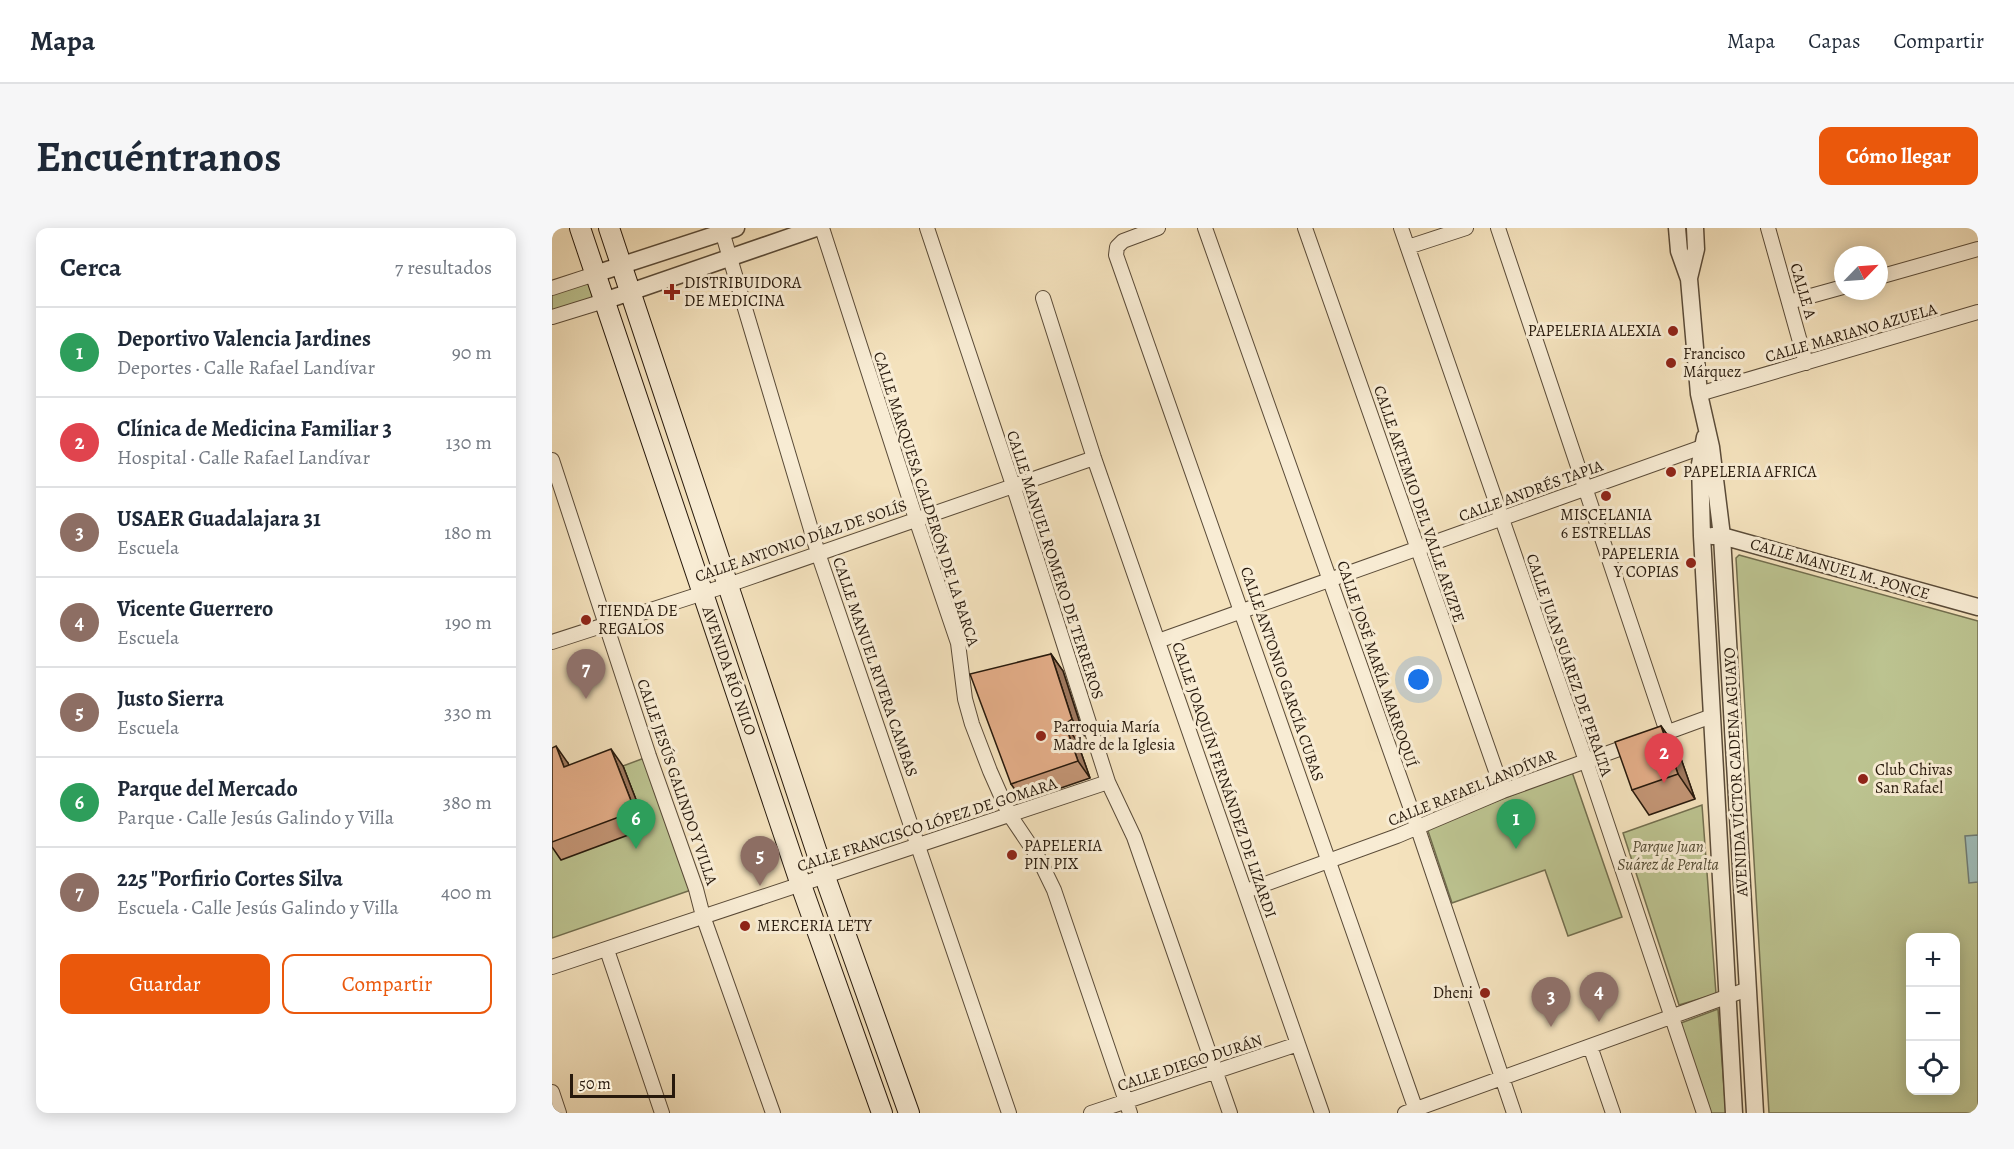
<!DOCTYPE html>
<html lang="es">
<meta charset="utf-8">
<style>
:root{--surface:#fff;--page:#f6f6f7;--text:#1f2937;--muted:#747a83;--line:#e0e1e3;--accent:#ea580c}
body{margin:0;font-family:Alegreya,serif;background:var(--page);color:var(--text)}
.controls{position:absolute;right:18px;bottom:18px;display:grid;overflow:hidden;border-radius:12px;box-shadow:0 3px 15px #0003}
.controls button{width:54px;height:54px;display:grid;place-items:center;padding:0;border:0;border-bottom:2px solid var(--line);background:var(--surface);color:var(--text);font:30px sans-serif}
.compass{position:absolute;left:1282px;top:18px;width:54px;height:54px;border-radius:50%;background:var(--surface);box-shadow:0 3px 15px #0003;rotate:65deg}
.scale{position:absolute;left:18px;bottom:15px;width:105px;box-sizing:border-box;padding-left:6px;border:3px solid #27190c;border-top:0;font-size:16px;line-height:21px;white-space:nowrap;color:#27190c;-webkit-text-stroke:4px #f8ecd4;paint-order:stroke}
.you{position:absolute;left:867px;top:452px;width:21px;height:21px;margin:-15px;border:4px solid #fff;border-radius:50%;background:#1a73e8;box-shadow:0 0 0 9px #1a73e833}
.badge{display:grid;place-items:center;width:39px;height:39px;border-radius:50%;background:var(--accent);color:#fff;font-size:20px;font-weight:700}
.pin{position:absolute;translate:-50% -50px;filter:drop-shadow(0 2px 3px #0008)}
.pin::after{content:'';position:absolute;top:32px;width:21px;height:18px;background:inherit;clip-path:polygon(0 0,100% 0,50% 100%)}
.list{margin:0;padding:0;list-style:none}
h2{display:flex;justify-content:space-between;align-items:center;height:78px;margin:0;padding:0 24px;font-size:26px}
h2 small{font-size:20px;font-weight:400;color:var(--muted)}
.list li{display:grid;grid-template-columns:39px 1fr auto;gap:18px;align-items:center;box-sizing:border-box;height:90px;padding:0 24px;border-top:2px solid var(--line)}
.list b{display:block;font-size:22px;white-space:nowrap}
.list p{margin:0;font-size:20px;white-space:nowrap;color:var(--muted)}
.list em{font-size:20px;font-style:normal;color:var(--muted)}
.actions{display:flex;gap:12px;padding:18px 24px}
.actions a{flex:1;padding:14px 0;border:2px solid var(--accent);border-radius:12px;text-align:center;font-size:21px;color:var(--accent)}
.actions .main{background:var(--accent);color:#fff}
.icon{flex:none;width:33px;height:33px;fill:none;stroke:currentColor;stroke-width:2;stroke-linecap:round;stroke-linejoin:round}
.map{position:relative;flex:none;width:1426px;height:885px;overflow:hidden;border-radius:12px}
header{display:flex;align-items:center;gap:36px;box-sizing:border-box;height:84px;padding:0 30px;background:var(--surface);border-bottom:2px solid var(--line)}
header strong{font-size:28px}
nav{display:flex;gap:33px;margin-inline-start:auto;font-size:21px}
.intro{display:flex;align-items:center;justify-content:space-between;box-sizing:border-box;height:144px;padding:0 36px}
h1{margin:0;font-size:42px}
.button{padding:15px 27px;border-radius:12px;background:var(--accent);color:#fff;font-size:21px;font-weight:700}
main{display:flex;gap:36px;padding:0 36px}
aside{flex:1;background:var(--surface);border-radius:12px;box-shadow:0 3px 15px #0003}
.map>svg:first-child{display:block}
.green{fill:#bcc390;stroke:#726e4e;stroke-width:1.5;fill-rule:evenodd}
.water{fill:#9ebcb9;stroke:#6e7b74;stroke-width:1.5}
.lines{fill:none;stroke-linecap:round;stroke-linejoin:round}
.minor-casing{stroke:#5a4b38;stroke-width:16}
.tertiary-casing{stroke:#5a4b38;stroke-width:19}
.secondary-casing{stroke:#27190c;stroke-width:22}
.minor{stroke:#f8ecd4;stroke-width:14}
.tertiary{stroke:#f8ecd4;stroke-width:16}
.secondary{stroke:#f8ecd4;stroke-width:20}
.wall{fill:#c39575;stroke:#27190c;stroke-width:1.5}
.shaded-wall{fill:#9f795f;stroke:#27190c;stroke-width:1.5}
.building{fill:#e3ad88;stroke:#27190c;stroke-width:1.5}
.poi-dot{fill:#8f2418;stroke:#f8ecd4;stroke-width:2}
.labels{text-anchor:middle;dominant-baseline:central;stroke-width:6;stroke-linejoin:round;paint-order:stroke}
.poi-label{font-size:16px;fill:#27190c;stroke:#f8ecd4;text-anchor:start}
.street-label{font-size:16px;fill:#27190c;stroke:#f8ecd4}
.park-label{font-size:16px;font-style:italic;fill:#544c34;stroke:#f8ecd4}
</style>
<header>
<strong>Mapa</strong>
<nav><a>Mapa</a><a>Capas</a><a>Compartir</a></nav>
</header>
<div class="intro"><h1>Encuéntranos</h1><a class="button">Cómo llegar</a></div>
<main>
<aside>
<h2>Cerca<small>7 resultados</small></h2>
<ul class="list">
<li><span class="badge" style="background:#2e9e5b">1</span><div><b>Deportivo Valencia Jardines</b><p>Deportes · Calle Rafael Landívar</p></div><em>90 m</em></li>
<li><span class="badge" style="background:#e0444e">2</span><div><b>Clínica de Medicina Familiar 3</b><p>Hospital · Calle Rafael Landívar</p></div><em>130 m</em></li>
<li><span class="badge" style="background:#8d6e63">3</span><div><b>USAER Guadalajara 31</b><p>Escuela</p></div><em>180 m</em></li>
<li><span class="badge" style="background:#8d6e63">4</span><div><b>Vicente Guerrero</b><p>Escuela</p></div><em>190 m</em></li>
<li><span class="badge" style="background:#8d6e63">5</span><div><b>Justo Sierra</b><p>Escuela</p></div><em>330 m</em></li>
<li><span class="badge" style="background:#2e9e5b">6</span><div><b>Parque del Mercado</b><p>Parque · Calle Jesús Galindo y Villa</p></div><em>380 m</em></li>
<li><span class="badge" style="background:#8d6e63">7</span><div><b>225 &quot;Porfirio Cortes Silva</b><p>Escuela · Calle Jesús Galindo y Villa</p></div><em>400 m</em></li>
</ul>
<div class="actions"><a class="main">Guardar</a><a>Compartir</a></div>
</aside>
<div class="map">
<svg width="1426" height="885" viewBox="0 0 1426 885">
<rect width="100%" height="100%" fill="#f4e2bd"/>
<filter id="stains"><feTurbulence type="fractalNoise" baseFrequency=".00333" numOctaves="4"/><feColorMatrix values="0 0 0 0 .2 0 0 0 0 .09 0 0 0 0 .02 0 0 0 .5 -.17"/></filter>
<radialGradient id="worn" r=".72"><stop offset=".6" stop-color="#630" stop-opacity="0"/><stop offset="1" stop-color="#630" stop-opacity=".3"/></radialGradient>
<path class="green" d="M 42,48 L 50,72 L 0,87 L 0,61 Z
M 1187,327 L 1426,393 L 1426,885 L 1217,885 L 1184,330 ZM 1358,710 L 1404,710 L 1404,862 L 1358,862 Z
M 95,529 L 142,661 L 0,710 L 0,593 L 94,600 L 71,538 Z
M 1020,544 L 1070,689 L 1016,708 L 993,642 L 900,675 L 875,600 Z
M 1150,577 L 1164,766 L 1127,777 L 1071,605 Z
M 1166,781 L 1174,885 L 1155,885 L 1151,876 L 1129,795 Z"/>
<path class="water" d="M 1426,607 L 1426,654 L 1417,655 L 1413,608 Z"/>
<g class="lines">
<g class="minor-casing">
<path id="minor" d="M 169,0 L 266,325 L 457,885
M 270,0 L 364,291 L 406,415 L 413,471 L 420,496 L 438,543 L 457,586 L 486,629 L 502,662 L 578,885
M 375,0 L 461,257 L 556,554 L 582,609 L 678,885
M 606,0 L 571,13 L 565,19 L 564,27 L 865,885
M 653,0 L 865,598 L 962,885
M 753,0 L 951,563
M 849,0 L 1034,533 L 1152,885
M 946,0 L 1115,504
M 1216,0 L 1254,135
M 856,19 L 914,0
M 1327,49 L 1426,21
M 0,60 L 43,46
M 491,70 L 542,230 L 770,885
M 1237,74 L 1291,59
M 0,89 L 52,73
M 1147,166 L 1426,84
M 0,232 L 97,528 L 144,661 L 151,688 L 221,885
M 606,413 L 1150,219 L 1158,219
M 0,414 L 176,357 L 542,230
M 1108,507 L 1160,488
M 694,663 L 845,608 L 951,563 L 1081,516
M 55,722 L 110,885
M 0,739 L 556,554
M 1038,818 L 1061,885
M 0,864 L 7,885
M 539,885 L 746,816
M 853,885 L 1196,761"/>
</g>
<g class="tertiary-casing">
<path id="tertiary" d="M 1125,0 L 1127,23 L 1137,51 L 1147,166 L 1159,219 L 1170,308 L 1203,885
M 43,46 L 184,0
M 1137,50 L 1144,21 L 1143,0
M 52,73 L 264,0
M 1153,209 L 1148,236 L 1150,308 L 1182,885
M 1160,308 L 1170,308 L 1426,379"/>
</g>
<g class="secondary-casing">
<path id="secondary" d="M 28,0 L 249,657 L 330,885
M 57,0 L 273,649 L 357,885"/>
</g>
<use href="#minor" class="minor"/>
<use href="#tertiary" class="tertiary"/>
<use href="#secondary" class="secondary"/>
</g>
<path class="wall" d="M 499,426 L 511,443 L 532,508 L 525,513 L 538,550 L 471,573 L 459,556 Z
M 1109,498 L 1126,522 L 1143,571 L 1097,587 L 1080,562 Z
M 16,535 L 17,537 L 71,538 L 95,600 L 9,632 L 0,619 L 0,614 Z"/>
<path class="shaded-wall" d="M 499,426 L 511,443 L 532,508 L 520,491 Z
M 513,496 L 525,513 L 538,550 L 526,533 Z
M 1109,498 L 1126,522 L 1143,571 L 1126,546 Z
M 4,518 L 16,535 L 24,556 L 12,539 Z
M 59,521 L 71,538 L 95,600 L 83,583 Z"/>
<path class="building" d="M 499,426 L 520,491 L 513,496 L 526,533 L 459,556 L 418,446 Z
M 1109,498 L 1126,546 L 1080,562 L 1063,514 Z
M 4,518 L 12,539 L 59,521 L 83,583 L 0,614 L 0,520 Z"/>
<g class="poi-dot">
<path d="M117 55h6v6h6v6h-6v6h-6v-6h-6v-6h6z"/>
<circle cx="1121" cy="103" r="6"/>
<circle cx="1119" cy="135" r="6"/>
<circle cx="1119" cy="244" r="6"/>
<circle cx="1054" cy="268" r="6"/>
<circle cx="1139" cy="335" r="6"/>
<circle cx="34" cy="392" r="6"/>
<circle cx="489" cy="508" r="6"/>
<circle cx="1311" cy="551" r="6"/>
<circle cx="460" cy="627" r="6"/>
<circle cx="193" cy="698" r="6"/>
<circle cx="933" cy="765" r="6"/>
</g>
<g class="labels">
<g class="poi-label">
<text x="132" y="55">DISTRIBUIDORA<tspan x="132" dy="18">DE MEDICINA</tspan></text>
<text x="1109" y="103" text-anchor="end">PAPELERIA ALEXIA</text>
<text x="1131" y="126">Francisco<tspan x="1131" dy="18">Márquez</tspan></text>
<text x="1131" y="244">PAPELERIA AFRICA</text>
<text x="1054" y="287" text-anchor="middle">MISCELANIA<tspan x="1054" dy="18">6 ESTRELLAS</tspan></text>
<text x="1127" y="326" text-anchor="end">PAPELERIA<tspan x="1127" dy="18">Y COPIAS</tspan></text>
<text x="46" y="383">TIENDA DE<tspan x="46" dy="18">REGALOS</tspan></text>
<text x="501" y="499">Parroquia María<tspan x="501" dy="18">Madre de la Iglesia</tspan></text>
<text x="1323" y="542">Club Chivas<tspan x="1323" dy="18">San Rafael</tspan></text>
<text x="472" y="618">PAPELERIA<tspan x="472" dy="18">PIN PIX</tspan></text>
<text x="205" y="698">MERCERIA LETY</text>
<text x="921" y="765" text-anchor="end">Dheni</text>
</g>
<g class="street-label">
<text transform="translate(1251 63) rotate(74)">CALLE A</text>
<text transform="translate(1299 105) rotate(-16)">CALLE MARIANO AZUELA</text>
<text transform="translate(979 263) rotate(-20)">CALLE ANDRÉS TAPIA</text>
<text transform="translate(374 271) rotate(72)">CALLE MARQUESA CALDERÓN DE LA BARCA</text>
<text transform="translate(867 276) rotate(71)">CALLE ARTEMIO DEL VALLE ARIZPE</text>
<text transform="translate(249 313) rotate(-19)">CALLE ANTONIO DÍAZ DE SOLÍS</text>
<text transform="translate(503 337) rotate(72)">CALLE MANUEL ROMERO DE TERREROS</text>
<text transform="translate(1288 341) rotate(16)">CALLE MANUEL M. PONCE</text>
<text transform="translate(825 436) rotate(71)">CALLE JOSÉ MARÍA MARROQUÍ</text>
<text transform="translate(1017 437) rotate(71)">CALLE JUAN SUÁREZ DE PERALTA</text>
<text transform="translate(323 439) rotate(71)">CALLE MANUEL RIVERA CAMBAS</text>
<text transform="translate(177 443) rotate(71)">AVENIDA RÍO NILO</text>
<text transform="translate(730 446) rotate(71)">CALLE ANTONIO GARCÍA CUBAS</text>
<text transform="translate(1184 544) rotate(-93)">AVENIDA VÍCTOR CADENA AGUAYO</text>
<text transform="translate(672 552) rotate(71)">CALLE JOAQUÍN FERNÁNDEZ DE LIZARDI</text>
<text transform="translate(125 554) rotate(71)">CALLE JESÚS GALINDO Y VILLA</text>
<text transform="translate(920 560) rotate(-22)">CALLE RAFAEL LANDÍVAR</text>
<text transform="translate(375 597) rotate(-18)">CALLE FRANCISCO LÓPEZ DE GOMARA</text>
<text transform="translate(638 835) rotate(-18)">CALLE DIEGO DURÁN</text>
</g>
<g class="park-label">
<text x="1116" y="619">Parque Juan<tspan x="1116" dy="18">Suárez de Peralta</tspan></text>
</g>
</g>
<rect width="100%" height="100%" filter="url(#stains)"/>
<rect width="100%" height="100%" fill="url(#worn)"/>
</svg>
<div class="controls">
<button>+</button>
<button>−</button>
<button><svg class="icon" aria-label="locate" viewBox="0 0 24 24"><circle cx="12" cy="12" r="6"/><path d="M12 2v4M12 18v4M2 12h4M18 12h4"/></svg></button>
</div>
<svg class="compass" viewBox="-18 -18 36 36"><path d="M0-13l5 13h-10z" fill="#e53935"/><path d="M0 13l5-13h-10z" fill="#747a83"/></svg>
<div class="scale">50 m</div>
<div class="you"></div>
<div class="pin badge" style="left:964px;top:621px;background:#2e9e5b">1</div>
<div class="pin badge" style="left:1112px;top:555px;background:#e0444e">2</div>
<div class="pin badge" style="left:999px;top:799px;background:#8d6e63">3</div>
<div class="pin badge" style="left:1047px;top:794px;background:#8d6e63">4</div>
<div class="pin badge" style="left:208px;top:658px;background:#8d6e63">5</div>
<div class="pin badge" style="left:84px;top:621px;background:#2e9e5b">6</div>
<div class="pin badge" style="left:34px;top:471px;background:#8d6e63">7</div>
</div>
</main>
